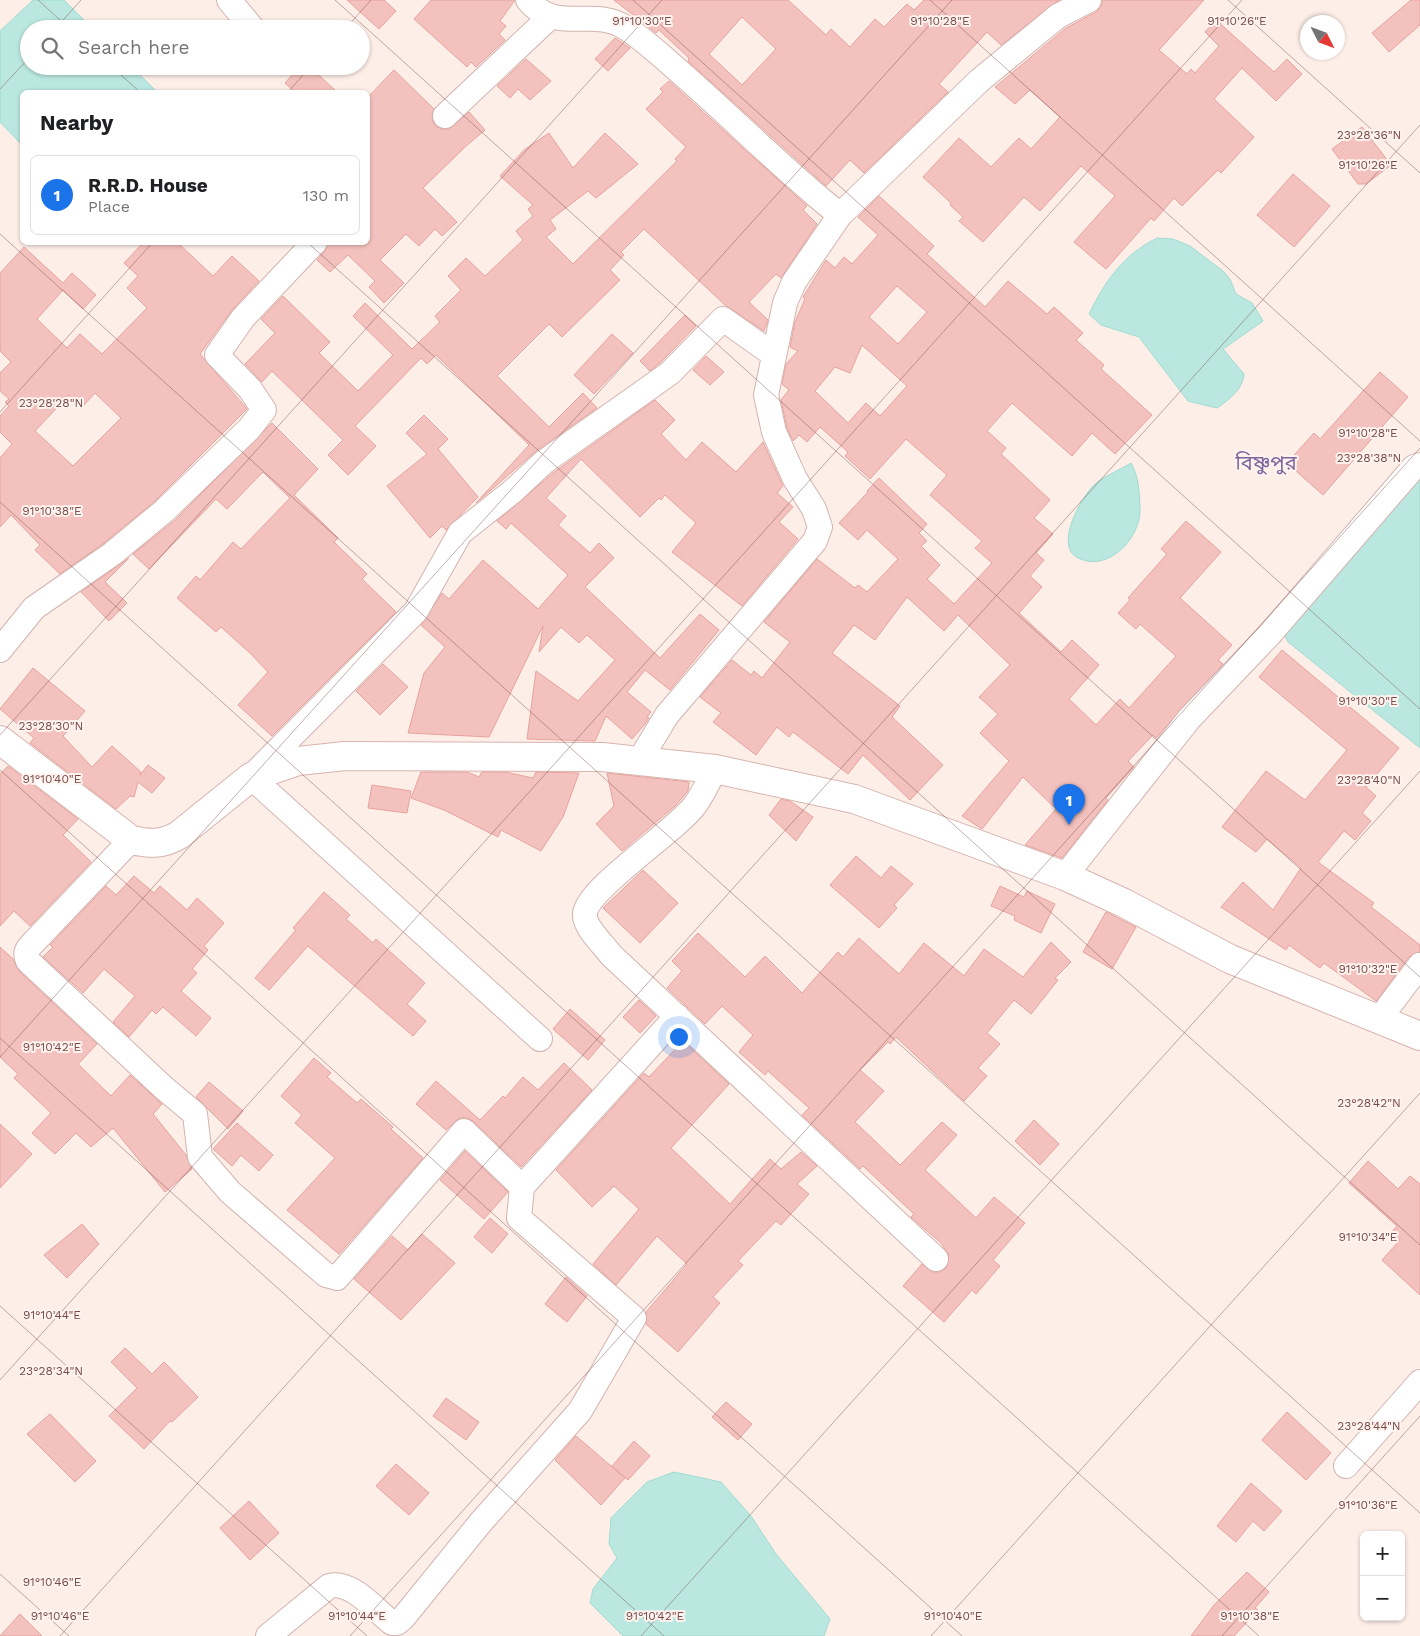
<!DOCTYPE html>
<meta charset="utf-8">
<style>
:root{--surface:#fff;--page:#f2f2f2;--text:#202124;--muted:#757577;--line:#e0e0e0;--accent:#1a73e8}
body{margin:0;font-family:"Work Sans","Noto Sans Bengali",sans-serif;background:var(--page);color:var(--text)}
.controls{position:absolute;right:15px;bottom:15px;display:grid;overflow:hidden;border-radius:8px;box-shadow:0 1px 4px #0004}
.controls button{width:45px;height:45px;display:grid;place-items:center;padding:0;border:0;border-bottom:1px solid var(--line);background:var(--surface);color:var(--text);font:25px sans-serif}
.compass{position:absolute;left:1300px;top:15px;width:45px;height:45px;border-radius:50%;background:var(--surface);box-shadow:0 1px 4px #0004;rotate:132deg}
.you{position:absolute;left:678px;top:1036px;width:18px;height:18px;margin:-12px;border:4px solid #fff;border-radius:50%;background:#1a73e8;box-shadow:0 0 0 8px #1a73e833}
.badge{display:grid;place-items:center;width:32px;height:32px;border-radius:50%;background:var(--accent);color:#fff;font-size:16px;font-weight:700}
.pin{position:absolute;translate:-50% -41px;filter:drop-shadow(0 1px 2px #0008)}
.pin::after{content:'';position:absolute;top:26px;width:18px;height:15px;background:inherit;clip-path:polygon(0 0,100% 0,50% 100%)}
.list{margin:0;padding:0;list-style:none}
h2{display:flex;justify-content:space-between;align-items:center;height:65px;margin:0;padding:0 20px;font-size:21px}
h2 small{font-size:16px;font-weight:400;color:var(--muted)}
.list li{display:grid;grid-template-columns:32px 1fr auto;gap:15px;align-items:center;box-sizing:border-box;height:80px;margin:0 10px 10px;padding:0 10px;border:1px solid var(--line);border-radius:8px}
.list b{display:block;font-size:19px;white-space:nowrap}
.list p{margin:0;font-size:16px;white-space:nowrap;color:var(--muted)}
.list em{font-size:16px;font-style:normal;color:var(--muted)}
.icon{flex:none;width:28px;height:28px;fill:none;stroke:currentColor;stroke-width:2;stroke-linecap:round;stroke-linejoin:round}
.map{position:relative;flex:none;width:1420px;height:1636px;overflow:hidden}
.search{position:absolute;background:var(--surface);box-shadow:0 1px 4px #0004;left:20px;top:20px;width:350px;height:55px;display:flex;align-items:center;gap:12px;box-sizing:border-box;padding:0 18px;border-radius:28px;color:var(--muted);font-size:19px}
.panel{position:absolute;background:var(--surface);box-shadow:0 1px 4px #0004;left:20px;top:90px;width:350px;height:155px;border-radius:8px}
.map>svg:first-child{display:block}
.water{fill:#bae8e0;stroke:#a0dbd1}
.building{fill:#f4c2be;stroke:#e8a29d;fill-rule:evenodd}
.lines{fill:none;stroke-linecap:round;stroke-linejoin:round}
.street-casing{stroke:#d3b3af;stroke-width:26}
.secondary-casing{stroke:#d8b4af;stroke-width:30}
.street{stroke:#fff;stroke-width:24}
.secondary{stroke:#fff;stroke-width:28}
.ticks{fill:none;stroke:#794c4a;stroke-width:1;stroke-opacity:0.45}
.labels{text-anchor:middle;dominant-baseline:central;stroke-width:4;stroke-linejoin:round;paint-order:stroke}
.quarter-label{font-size:20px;fill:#78669c;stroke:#fff3ef}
.ticks-label{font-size:12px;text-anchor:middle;fill:#794c4a;stroke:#fff3ef;stroke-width:4;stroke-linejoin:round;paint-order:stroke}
</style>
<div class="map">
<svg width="1420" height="1636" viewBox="0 0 1420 1636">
<rect width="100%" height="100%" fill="#fdeee8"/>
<path class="water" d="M 33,0 L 64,0 L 93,29 L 29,29 L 29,66 L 131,66 L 157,92 L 22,92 L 22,145 L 0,122 L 0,31 Z
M 1157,238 L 1173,239 L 1190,246 L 1223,271 L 1230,279 L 1236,294 L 1252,303 L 1263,321 L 1223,349 L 1244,374 C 1243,389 1229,400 1217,408 L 1188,401 L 1139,337 L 1101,325 L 1089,314 C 1105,281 1123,255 1157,238 Z
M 1131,463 C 1139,477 1139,491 1140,507 C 1142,537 1109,573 1078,558 C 1053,546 1082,496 1095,484 C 1104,476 1120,470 1131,463 Z
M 1420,477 L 1420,748 L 1288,642 L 1283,632 Z
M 674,1472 L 721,1482 L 751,1516 L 776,1554 L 830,1619 L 824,1636 L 623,1636 L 590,1603 L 593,1589 L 617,1558 L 609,1544 L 611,1518 L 647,1482 Z"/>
<path class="building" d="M 347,0 L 384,0 L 396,11 L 379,29 Z
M 431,0 L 515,0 L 500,21 L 506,26 L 499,34 L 505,40 L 476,67 L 471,62 L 467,67 L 414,19 Z
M 614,0 L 788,0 L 826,35 L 831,29 L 850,47 L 875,19 L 884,27 L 907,4 L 914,10 L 924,0 L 1059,0 L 1001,45 L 987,32 L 939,84 L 948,92 L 864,173 L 850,160 L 826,186 L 688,61 L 689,58 L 659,30 L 656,33 ZM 742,17 L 776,49 L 742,85 L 709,54 Z
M 1103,0 L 1204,0 L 1159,50 L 1187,74 L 1191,69 L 1195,73 L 1219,46 L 1205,32 L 1216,20 L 1274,72 L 1287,59 L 1302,74 L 1276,101 L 1242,68 L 1214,99 L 1254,137 L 1221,173 L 1218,170 L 1182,206 L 1174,198 L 1154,221 L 1151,218 L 1106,269 L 1074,242 L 1115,196 L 1081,166 L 1040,211 L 1024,197 L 983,242 L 959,221 L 963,217 L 950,205 L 951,203 L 923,177 L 959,138 L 991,167 L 1019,138 L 1031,149 L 1060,117 L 1030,90 L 1015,104 L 995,87 L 1066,28 L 1096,12 L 1101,7 Z
M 1411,0 L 1420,0 L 1420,25 L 1389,52 L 1372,33 Z
M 615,38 L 630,48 L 608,71 L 595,59 Z
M 526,59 L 551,81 L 530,100 L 518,89 L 510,98 L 497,86 Z
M 300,66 L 309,66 L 337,92 L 295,92 L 285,83 Z
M 394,70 L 434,109 L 432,119 L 435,126 L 442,129 L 449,129 L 469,112 L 485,130 L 465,147 L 423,188 L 457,222 L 442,236 L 435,229 L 419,246 L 406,234 L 380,260 L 404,283 L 384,303 L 369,287 L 375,281 L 348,255 L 330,272 L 317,260 L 325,251 L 328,242 L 368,242 L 368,97 Z
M 669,81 L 807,206 L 803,210 L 817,224 L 781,278 L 776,274 L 749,302 L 768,320 L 764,331 L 725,305 L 644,229 L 621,252 L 624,255 L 610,270 L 620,280 L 562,337 L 549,324 L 497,376 L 549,427 L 583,393 L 597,408 L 536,451 L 476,503 L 529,445 L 436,355 L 427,364 L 421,358 L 355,426 L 376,446 L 348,475 L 328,455 L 343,440 L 272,371 L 262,382 L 245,364 L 275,333 L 261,319 L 283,296 L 330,342 L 319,353 L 358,391 L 393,355 L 353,316 L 365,303 L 412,349 L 440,322 L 435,316 L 461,290 L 448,276 L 466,258 L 485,276 L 523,240 L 516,231 L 533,216 L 528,209 L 533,205 L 500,176 L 524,150 L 549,133 L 573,168 L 605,133 L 638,164 L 596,198 L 588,191 L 550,220 L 556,229 L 546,237 L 573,264 L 677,161 L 675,159 L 686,147 L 646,109 L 663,92 L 660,89 Z
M 1362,127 L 1391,165 L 1366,184 L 1358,184 L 1332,149 Z
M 1293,174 L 1330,206 L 1294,247 L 1257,215 Z
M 879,196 L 934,246 L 927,254 L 985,307 L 1008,281 L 1047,314 L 1054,307 L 1083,333 L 1076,340 L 1104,365 L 1101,369 L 1152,415 L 1115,454 L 1092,433 L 1072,456 L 1012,403 L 987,431 L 1006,448 L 1001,454 L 1050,500 L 1034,518 L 1053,534 L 1036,553 L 1044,560 L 1030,576 L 1042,587 L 1019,613 L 1061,652 L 1072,640 L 1099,665 L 1069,699 L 1096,725 L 1120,699 L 1129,708 L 1176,656 L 1140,624 L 1136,629 L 1118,613 L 1130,600 L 1128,598 L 1167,554 L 1161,549 L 1186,521 L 1221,552 L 1180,598 L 1232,645 L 1218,660 L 1223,664 L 1156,738 L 1153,735 L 1128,761 L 1134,767 L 1106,798 L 1108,800 L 1062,858 L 1025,845 L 1056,809 L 1023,777 L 982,829 L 962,816 L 1009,761 L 980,733 L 998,714 L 979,697 L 1010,665 L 958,615 L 944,631 L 907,597 L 875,640 L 854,625 L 832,653 L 900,706 L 892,717 L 943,765 L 910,800 L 863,755 L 848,774 L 793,732 L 789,737 L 777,727 L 756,755 L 713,722 L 721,713 L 700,697 L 732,660 L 751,675 L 754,671 L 762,678 L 790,642 L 764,622 L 817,559 L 855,588 L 858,585 L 867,592 L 898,559 L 867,530 L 858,540 L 839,523 L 868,492 L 867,491 L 879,478 L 927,524 L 919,533 L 927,541 L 921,546 L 940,565 L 927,579 L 954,604 L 992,563 L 975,548 L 982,541 L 930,495 L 947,475 L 906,439 L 870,479 L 845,456 L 848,452 L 820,427 L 807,442 L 799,435 L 793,441 L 787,428 L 781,400 L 789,390 L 782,384 L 786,364 L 798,351 L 790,347 L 795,322 L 805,299 L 803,297 L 826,260 L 835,268 L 844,257 L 852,264 L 878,235 L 858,217 ZM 897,286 L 927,312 L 898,344 L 869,317 ZM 862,345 L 907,386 L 880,416 L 866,403 L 848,423 L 815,391 L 835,367 L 850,373 Z
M 144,242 L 177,242 L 213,276 L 232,256 L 259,281 L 232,310 L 200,354 L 247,409 L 155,501 L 104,543 L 60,574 L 35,550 L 40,545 L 11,515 L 0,527 L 0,458 L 12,444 L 0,432 L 0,416 L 9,406 L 5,402 L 9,399 L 0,391 L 0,373 L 11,362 L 0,351 L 0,273 L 24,247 L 63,283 L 72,273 L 96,295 L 83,309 L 63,290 L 37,319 L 67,348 L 80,334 L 102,354 L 147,308 L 127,288 L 138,276 L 124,263 ZM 95,393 L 121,418 L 73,466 L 35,431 L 69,395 L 82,407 Z
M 685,315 L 696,326 L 661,362 L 650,371 L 640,361 Z
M 612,334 L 633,353 L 594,394 L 574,375 Z
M 706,356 L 724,372 L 710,385 L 693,370 Z
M 1380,372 L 1408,397 L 1323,495 L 1287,463 L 1314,433 L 1320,439 Z
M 655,400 L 675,420 L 661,434 L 686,460 L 702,442 L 736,472 L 763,442 L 783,486 L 777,493 L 793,507 L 779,522 L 798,539 L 742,606 L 672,552 L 696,523 L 665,495 L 661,500 L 659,498 L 640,517 L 581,459 L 546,498 L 566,516 L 558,525 L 590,553 L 599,543 L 614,558 L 585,587 L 660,658 L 700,614 L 719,630 L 670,690 L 645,670 L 627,692 L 651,712 L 647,717 L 649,718 L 645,724 L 632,739 L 606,716 L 595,741 L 527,739 L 536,671 L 578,701 L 615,660 L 587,635 L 579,643 L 561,627 L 539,652 L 543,626 L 489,737 L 408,733 L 424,673 L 445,647 L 421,625 L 442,593 L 449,599 L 483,560 L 538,609 L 568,575 L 511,523 L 506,529 L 497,521 L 553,473 Z
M 424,415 L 448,439 L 438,449 L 478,497 L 446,530 L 442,526 L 430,538 L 387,486 L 427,454 L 406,433 Z
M 272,423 L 318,469 L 294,495 L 338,538 L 334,542 L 367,574 L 362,579 L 396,612 L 272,736 L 238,705 L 268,672 L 251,654 L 221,627 L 216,632 L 177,598 L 196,576 L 200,580 L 233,542 L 241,549 L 290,498 L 263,472 L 227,509 L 216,499 L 149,569 L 133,554 L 174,521 Z
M 129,558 L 105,582 L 127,603 L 109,621 L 81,592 Z
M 1282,650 L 1399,748 L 1366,787 L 1376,796 L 1362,813 L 1371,821 L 1355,840 L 1344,831 L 1318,862 L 1374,903 L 1371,907 L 1420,945 L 1420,952 L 1409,957 L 1376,1001 L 1324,963 L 1320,968 L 1289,945 L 1286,950 L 1221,907 L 1243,882 L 1273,910 L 1301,868 L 1267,839 L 1256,852 L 1222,827 L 1266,771 L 1305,800 L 1347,750 L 1259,677 Z
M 383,664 L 408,687 L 380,715 L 356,691 Z
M 33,668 L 85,711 L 63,736 L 92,767 L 112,746 L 141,772 L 140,775 L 148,765 L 165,778 L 152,793 L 138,782 L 134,797 L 130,796 L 116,809 L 30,743 L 34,738 L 0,709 Z
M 8,766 L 78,819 L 63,835 L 91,862 L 30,926 L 14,911 L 0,926 L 0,774 Z
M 421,772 L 467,772 L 479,777 L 482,772 L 505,772 L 533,778 L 536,772 L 579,773 L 563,817 L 541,851 L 501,830 L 498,837 L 444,810 L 411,798 Z
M 607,773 L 689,782 L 688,791 L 675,806 L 622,851 L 596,824 L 614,806 Z
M 372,785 L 411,791 L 407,813 L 368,808 Z
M 781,799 L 790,801 L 813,817 L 796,841 L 769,815 Z
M 856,856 L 881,878 L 891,866 L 913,884 L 894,905 L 897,908 L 879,928 L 830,885 Z
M 643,870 L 678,903 L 640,943 L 603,908 Z
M 134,876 L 154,893 L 160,886 L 187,910 L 197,898 L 224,923 L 204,946 L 208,950 L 192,969 L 197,973 L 181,991 L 211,1018 L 196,1036 L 163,1007 L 156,1014 L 152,1010 L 129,1037 L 113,1022 L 135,996 L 104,969 L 83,993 L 43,957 L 53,947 L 50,945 L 106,886 L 116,895 Z
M 1000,886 L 1024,897 L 1027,891 L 1055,904 L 1041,933 L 1014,920 L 1015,916 L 991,906 Z
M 324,892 L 350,915 L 346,919 L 373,943 L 376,939 L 425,983 L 407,1004 L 426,1021 L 413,1036 L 308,946 L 269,990 L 255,978 L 296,930 L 293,928 Z
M 1106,912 L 1136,927 L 1112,969 L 1083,952 Z
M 698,933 L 745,977 L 765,956 L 802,993 L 838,952 L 843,957 L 859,938 L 899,974 L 924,943 L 964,976 L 984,949 L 1023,977 L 1051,942 L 1071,962 L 1055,978 L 1058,980 L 1031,1014 L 1014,1000 L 987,1033 L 1000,1044 L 978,1068 L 987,1076 L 964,1101 L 896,1037 L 890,1044 L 888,1042 L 860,1070 L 884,1091 L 855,1122 L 900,1165 L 942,1122 L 957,1135 L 925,1170 L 976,1218 L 994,1197 L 1025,1223 L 993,1260 L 1000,1266 L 976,1294 L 972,1290 L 944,1322 L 903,1286 L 922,1264 L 933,1272 L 940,1272 L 946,1268 L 949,1255 L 941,1243 L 911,1217 L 914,1214 L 863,1166 L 860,1169 L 802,1115 L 809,1108 L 768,1071 L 765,1075 L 739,1052 L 753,1035 L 722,1006 L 705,1024 L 667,988 L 682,971 L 672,961 Z
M 0,947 L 13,959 L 19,971 L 97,1044 L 78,1064 L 111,1096 L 130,1075 L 162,1104 L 153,1114 L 186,1155 L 192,1169 L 165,1192 L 113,1128 L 91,1147 L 76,1133 L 55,1154 L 32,1133 L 51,1113 L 14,1078 L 18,1074 L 0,1057 Z
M 639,1000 L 656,1016 L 640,1033 L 623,1017 Z
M 570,1009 L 605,1040 L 588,1060 L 553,1029 Z
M 683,1041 L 729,1084 L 671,1148 L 730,1204 L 770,1159 L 781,1169 L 801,1152 L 817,1166 L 797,1184 L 809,1194 L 781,1225 L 776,1221 L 738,1261 L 743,1265 L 713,1297 L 720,1303 L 678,1352 L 646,1324 L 646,1312 L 687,1264 L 657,1236 L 616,1285 L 593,1264 L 639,1209 L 614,1186 L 592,1207 L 556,1170 L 644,1073 L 649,1077 Z
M 314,1058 L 331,1073 L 327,1077 L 357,1103 L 361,1099 L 393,1127 L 391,1129 L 423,1158 L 339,1254 L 287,1210 L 335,1158 L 295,1123 L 302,1115 L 281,1096 Z
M 564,1063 L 592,1090 L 521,1167 L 473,1121 L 467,1118 L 459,1118 L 446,1130 L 416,1104 L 436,1081 L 480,1120 L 503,1096 L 505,1098 L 523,1077 L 538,1090 Z
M 209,1082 L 243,1111 L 228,1129 L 196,1097 Z
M 1034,1120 L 1059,1144 L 1040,1165 L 1015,1141 Z
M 237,1123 L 273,1155 L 259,1171 L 241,1155 L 232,1166 L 213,1149 Z
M 0,1124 L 32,1154 L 0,1188 Z
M 465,1151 L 508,1192 L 484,1219 L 440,1180 Z
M 1368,1161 L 1398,1189 L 1410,1176 L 1420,1184 L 1420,1295 L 1382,1260 L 1400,1240 L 1392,1232 L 1397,1226 L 1349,1183 Z
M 490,1218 L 508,1234 L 492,1253 L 474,1237 Z
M 82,1224 L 99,1244 L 67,1278 L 44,1255 Z
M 422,1234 L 455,1263 L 401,1320 L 354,1279 L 392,1236 L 408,1250 Z
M 566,1277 L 587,1296 L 567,1322 L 545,1304 Z
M 125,1348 L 152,1374 L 164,1362 L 198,1397 L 172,1422 L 170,1421 L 144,1449 L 109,1416 L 137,1388 L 111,1362 Z
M 446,1398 L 479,1422 L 466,1440 L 433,1416 Z
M 726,1402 L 752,1424 L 738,1440 L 712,1417 Z
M 1287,1412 L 1331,1453 L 1306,1480 L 1262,1440 Z
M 50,1414 L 96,1461 L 75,1482 L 27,1434 Z
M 576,1436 L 625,1478 L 601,1505 L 555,1460 Z
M 634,1441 L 650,1456 L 628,1480 L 612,1466 Z
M 396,1464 L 429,1493 L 409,1515 L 376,1486 Z
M 1251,1483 L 1282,1511 L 1264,1531 L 1253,1521 L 1236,1542 L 1217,1526 Z
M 249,1501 L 279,1533 L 250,1560 L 220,1528 Z
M 1247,1572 L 1269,1592 L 1255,1608 L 1258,1610 L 1234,1636 L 1191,1636 L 1214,1605 Z
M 20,1614 L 42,1636 L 0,1636 Z"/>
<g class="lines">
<g class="street-casing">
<path id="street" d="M 229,0 L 253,29
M 528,0 C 557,35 593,6 626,28 C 649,43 669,63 690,81 C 741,126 788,174 840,215
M 445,116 L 551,16
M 0,650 L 34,608 L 112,554 L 164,511 L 249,429 L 264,410 L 250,389 L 217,355 L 243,318 L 315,242
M 639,761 L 667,715 L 815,541 L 820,527 L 814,509 L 795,479 L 774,432 L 766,395 L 785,303 L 794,282 L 840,215 L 980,80 L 1058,16 L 1089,0
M 715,769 C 709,781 703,794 695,805 C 676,831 586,889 585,914 C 584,927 603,944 611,955 L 936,1259
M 131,840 L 33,943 C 27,949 24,953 28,961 L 164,1088 L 195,1114 L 200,1157 L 230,1192 L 326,1275 L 337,1278 L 464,1131 L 522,1187 L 519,1218 L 634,1318 L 580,1411 L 481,1522 L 403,1618 L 397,1623 L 392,1623 C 376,1611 352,1580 329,1586 L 268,1636
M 1065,876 L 1189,719 L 1270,634 L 1414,467 L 1420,465
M 1380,1018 L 1420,965
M 540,1039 L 251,777 L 416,611 L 460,533 L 513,491 L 544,462 L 670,373 L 723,319 L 774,355
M 522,1187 L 677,1016
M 1346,1466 L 1420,1382"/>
</g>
<g class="secondary-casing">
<path id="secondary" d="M 0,740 L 131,840 C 150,844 162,845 179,835 L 251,777 L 298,761 L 345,756 L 602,757 L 715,769 L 854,799 L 1065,876 L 1124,903 L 1230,959 L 1420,1036"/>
</g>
<use href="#street" class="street"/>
<use href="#secondary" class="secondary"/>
</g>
<path class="ticks" d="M 38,0 L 70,29M 335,0 L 1420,977M 633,0 L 1420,709M 930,0 L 1420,441M 1228,0 L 1420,173M 55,29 L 81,0M 345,29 L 371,0M 111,66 L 140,92M 0,89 L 29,58M 288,92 L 311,66M 0,234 L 1420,1513M 307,242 L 1420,1245M 0,412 L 153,242M 0,502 L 1259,1636M 0,735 L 662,0M 0,770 L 962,1636M 0,1038 L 664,1636M 0,1057 L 952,0M 0,1306 L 367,1636M 0,1380 L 1242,0M 0,1574 L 69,1636M 60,1636 L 1420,125M 350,1636 L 1420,448M 641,1636 L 1420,771M 931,1636 L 1420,1093M 1222,1636 L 1420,1416"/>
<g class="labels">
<g class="quarter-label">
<text x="1266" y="463">বিষ্ণুপুর</text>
</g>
</g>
<g class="ticks-label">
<text x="940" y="25">91°10'28"E</text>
<text x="1237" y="25">91°10'26"E</text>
<text x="642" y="25">91°10'30"E</text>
<text x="1369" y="139">23°28'36"N</text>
<text x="1368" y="169">91°10'26"E</text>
<text x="51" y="407">23°28'28"N</text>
<text x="1368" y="437">91°10'28"E</text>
<text x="1369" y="462">23°28'38"N</text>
<text x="52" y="515">91°10'38"E</text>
<text x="1368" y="705">91°10'30"E</text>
<text x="51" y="730">23°28'30"N</text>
<text x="52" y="783">91°10'40"E</text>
<text x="1369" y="784">23°28'40"N</text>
<text x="1368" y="973">91°10'32"E</text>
<text x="52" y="1051">91°10'42"E</text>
<text x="1369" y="1107">23°28'42"N</text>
<text x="1368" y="1241">91°10'34"E</text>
<text x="52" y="1319">91°10'44"E</text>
<text x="51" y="1375">23°28'34"N</text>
<text x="1369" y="1430">23°28'44"N</text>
<text x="1368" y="1509">91°10'36"E</text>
<text x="52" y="1586">91°10'46"E</text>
<text x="60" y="1620">91°10'46"E</text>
<text x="357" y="1620">91°10'44"E</text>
<text x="655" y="1620">91°10'42"E</text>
<text x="953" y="1620">91°10'40"E</text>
<text x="1250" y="1620">91°10'38"E</text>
</g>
</svg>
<div class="controls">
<button>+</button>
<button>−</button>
</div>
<svg class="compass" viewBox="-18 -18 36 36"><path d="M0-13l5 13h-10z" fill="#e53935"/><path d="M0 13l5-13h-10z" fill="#757577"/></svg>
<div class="you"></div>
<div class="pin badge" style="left:1069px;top:825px">1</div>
<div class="search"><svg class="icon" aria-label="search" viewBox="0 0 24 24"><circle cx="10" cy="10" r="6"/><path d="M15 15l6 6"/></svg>Search here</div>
<section class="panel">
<h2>Nearby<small></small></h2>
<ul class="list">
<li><span class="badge">1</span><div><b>R.R.D. House</b><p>Place</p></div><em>130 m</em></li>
</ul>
</section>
</div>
